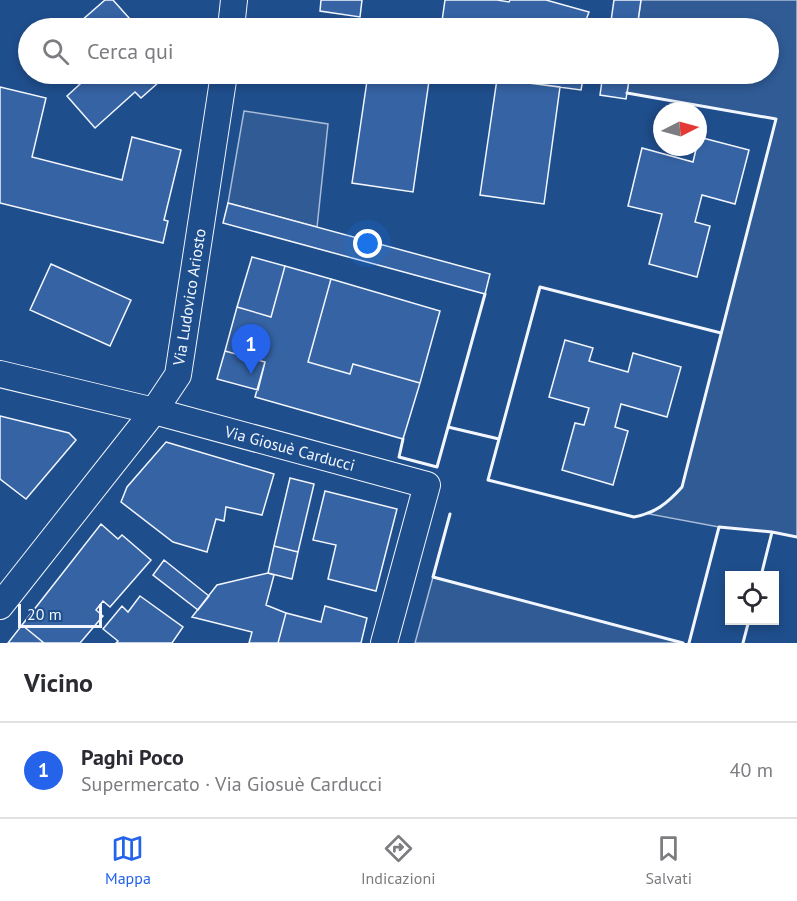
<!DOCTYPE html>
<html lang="it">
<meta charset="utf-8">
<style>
:root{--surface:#fff;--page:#f2f2f3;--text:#2b2b33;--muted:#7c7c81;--line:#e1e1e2;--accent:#2563eb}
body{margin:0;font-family:"PT Sans",sans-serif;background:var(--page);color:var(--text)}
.controls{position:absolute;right:18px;bottom:18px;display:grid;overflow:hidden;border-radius:0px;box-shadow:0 3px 9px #0003}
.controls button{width:54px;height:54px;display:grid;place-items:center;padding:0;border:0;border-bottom:2px solid var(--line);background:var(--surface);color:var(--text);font:30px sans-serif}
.compass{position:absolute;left:653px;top:102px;width:54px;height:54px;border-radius:50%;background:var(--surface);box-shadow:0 3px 9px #0003;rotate:84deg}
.scale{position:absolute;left:18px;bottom:15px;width:84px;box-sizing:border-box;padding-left:6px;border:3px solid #f2f6ff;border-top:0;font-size:16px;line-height:21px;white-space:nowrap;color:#f2f6ff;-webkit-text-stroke:4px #1f4e8c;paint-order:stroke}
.you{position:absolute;left:368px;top:244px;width:21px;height:21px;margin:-15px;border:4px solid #fff;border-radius:50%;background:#1a73e8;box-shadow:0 0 0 9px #1a73e833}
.badge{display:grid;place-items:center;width:39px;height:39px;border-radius:50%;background:var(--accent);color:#fff;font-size:20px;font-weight:700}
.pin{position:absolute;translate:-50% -50px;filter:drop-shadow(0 2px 3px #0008)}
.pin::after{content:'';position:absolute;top:32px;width:21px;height:18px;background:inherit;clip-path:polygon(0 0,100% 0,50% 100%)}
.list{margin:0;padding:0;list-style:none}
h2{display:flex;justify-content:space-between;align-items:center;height:78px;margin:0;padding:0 24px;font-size:26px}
h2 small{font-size:20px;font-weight:400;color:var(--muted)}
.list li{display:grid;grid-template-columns:39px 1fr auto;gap:18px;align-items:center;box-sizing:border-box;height:96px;padding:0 24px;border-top:2px solid var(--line)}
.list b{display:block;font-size:22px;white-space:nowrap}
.list p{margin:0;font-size:20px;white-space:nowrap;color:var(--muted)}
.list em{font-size:20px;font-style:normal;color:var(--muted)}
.icon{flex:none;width:33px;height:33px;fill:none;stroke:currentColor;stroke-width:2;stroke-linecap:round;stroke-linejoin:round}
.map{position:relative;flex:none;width:797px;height:643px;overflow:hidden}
.search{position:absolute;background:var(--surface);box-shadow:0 3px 9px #0003;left:18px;right:18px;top:18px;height:66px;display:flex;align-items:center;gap:15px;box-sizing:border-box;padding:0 21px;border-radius:33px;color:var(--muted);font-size:22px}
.sheet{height:174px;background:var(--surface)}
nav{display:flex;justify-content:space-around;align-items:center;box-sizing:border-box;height:84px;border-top:2px solid var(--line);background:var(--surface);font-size:16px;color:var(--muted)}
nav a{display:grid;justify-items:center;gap:3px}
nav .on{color:var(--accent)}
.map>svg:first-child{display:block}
.built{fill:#305b95;stroke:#a8bbd7;stroke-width:1.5}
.building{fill:#3563a3;stroke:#f2f6ff;stroke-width:1.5}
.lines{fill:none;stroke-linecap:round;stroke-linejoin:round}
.minor-casing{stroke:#f2f6ff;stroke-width:28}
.minor{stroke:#1f4e8c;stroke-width:26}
.wall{stroke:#f2f6ff;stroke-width:3}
.labels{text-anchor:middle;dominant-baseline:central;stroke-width:4.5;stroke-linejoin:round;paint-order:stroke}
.street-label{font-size:16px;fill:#f2f6ff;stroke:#1f4e8c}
</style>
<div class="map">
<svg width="797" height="643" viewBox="0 0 797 643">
<rect width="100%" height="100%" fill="#1f4e8c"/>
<path class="built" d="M 641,0 L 797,0 L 797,537 L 772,532 L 719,527 L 649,514 L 660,508 L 682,487 L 776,119 L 627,93 L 630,74 L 768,74 L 768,28 L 637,28 Z
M 244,111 L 328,124 L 317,227 L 228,203 Z
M 433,577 L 683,643 L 415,643 Z"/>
<path class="building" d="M 105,0 L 113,0 L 138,28 L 73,28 Z
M 321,0 L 362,0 L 360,17 L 320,11 Z
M 445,0 L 497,0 L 509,2 L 510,0 L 546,0 L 589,12 L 583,28 L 523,28 L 525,23 L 503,19 L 501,28 L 441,28 Z
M 614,0 L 641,0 L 637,28 L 610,28 Z
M 91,74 L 168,74 L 141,98 L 135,92 L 95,128 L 67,96 Z
M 368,74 L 430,74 L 413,192 L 352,183 Z
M 477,74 L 584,74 L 581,90 L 477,76 Z
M 603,74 L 630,74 L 626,99 L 600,95 Z
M 497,79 L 560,87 L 544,204 L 480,195 Z
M 0,87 L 46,98 L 32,157 L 122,180 L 132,137 L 181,150 L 164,220 L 168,221 L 163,243 L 0,203 Z
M 699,137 L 749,150 L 735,204 L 702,195 L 695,222 L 710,226 L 697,277 L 649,264 L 662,214 L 628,206 L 642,148 L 693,162 Z
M 228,203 L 490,274 L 485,294 L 223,223 Z
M 252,257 L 285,266 L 271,317 L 237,307 Z
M 51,264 L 131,300 L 110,346 L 30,310 Z
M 285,266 L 331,279 L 308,362 L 350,374 L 353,364 L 420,383 L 403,439 L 255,397 L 265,362 L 225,351 L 237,307 L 271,317 Z
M 331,279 L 440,311 L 420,383 L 353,364 L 350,374 L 308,362 Z
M 565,340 L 593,348 L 589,361 L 628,372 L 633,353 L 681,367 L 667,417 L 621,404 L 615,427 L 628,431 L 613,485 L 562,470 L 575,423 L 584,425 L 589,408 L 549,397 Z
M 225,351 L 265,362 L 258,390 L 217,379 Z
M 0,416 L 69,433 L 76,440 L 26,499 L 0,479 Z
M 166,442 L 274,474 L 262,515 L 226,507 L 224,521 L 216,519 L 207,552 L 173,542 L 121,502 L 127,487 Z
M 290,478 L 314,484 L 298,552 L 274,546 Z
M 325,491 L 397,509 L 376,591 L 328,579 L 336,545 L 313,540 Z
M 101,524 L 118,539 L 122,535 L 151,560 L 110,607 L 103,601 L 96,610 L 103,616 L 80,643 L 44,643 L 22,625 Z
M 274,546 L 298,552 L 292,579 L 268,573 Z
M 164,560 L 209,596 L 198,610 L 153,575 Z
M 268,573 L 274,575 L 266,605 L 286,613 L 278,643 L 249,643 L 252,632 L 192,617 L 217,585 Z
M 140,596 L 183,627 L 172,643 L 116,643 L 118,641 L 103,629 L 122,606 L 128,612 Z
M 325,606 L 367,618 L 361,643 L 278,643 L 286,613 L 321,622 Z
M 22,625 L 44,643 L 8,643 Z"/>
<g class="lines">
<g class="minor-casing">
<path id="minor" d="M 231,28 L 234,0
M 0,374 L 154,411 L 427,485 L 384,643
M 0,606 L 154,411 L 178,375 L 224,74"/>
</g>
<use href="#minor" class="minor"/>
<path class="wall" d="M 627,93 L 776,119 L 682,487 C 668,503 655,513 634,517 L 488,480 L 540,287 L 721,333
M 448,427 L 499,439
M 403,439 L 399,457 L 437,467 L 485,294
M 450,514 L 433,577 L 683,643
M 761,576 L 772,532
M 689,643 L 719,527 L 772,532 L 797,537
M 743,643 L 749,620"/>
</g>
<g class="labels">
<g class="street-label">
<text transform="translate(189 297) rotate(-81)">Via Ludovico Ariosto</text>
<text transform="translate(290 448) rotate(15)">Via Giosuè Carducci</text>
</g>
</g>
</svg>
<div class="controls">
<button><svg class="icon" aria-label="locate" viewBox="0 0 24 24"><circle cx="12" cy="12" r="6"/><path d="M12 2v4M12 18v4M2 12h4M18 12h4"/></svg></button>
</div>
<svg class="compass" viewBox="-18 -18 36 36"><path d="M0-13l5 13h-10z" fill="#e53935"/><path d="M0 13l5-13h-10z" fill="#7c7c81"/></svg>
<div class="scale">20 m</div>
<div class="you"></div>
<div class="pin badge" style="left:251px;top:374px">1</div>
<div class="search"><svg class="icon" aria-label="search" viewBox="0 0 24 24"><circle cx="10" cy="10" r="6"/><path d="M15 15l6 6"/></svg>Cerca qui</div>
</div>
<section class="sheet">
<h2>Vicino<small></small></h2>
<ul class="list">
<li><span class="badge">1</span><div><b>Paghi Poco</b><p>Supermercato · Via Giosuè Carducci</p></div><em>40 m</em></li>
</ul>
</section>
<nav>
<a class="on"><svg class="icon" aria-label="map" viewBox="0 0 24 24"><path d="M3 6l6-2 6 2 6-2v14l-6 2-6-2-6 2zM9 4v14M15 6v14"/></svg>Mappa</a>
<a><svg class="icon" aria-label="directions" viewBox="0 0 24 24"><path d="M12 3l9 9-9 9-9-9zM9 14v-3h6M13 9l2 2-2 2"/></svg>Indicazioni</a>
<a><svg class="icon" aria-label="saved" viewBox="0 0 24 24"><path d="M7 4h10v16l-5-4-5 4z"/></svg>Salvati</a>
</nav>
